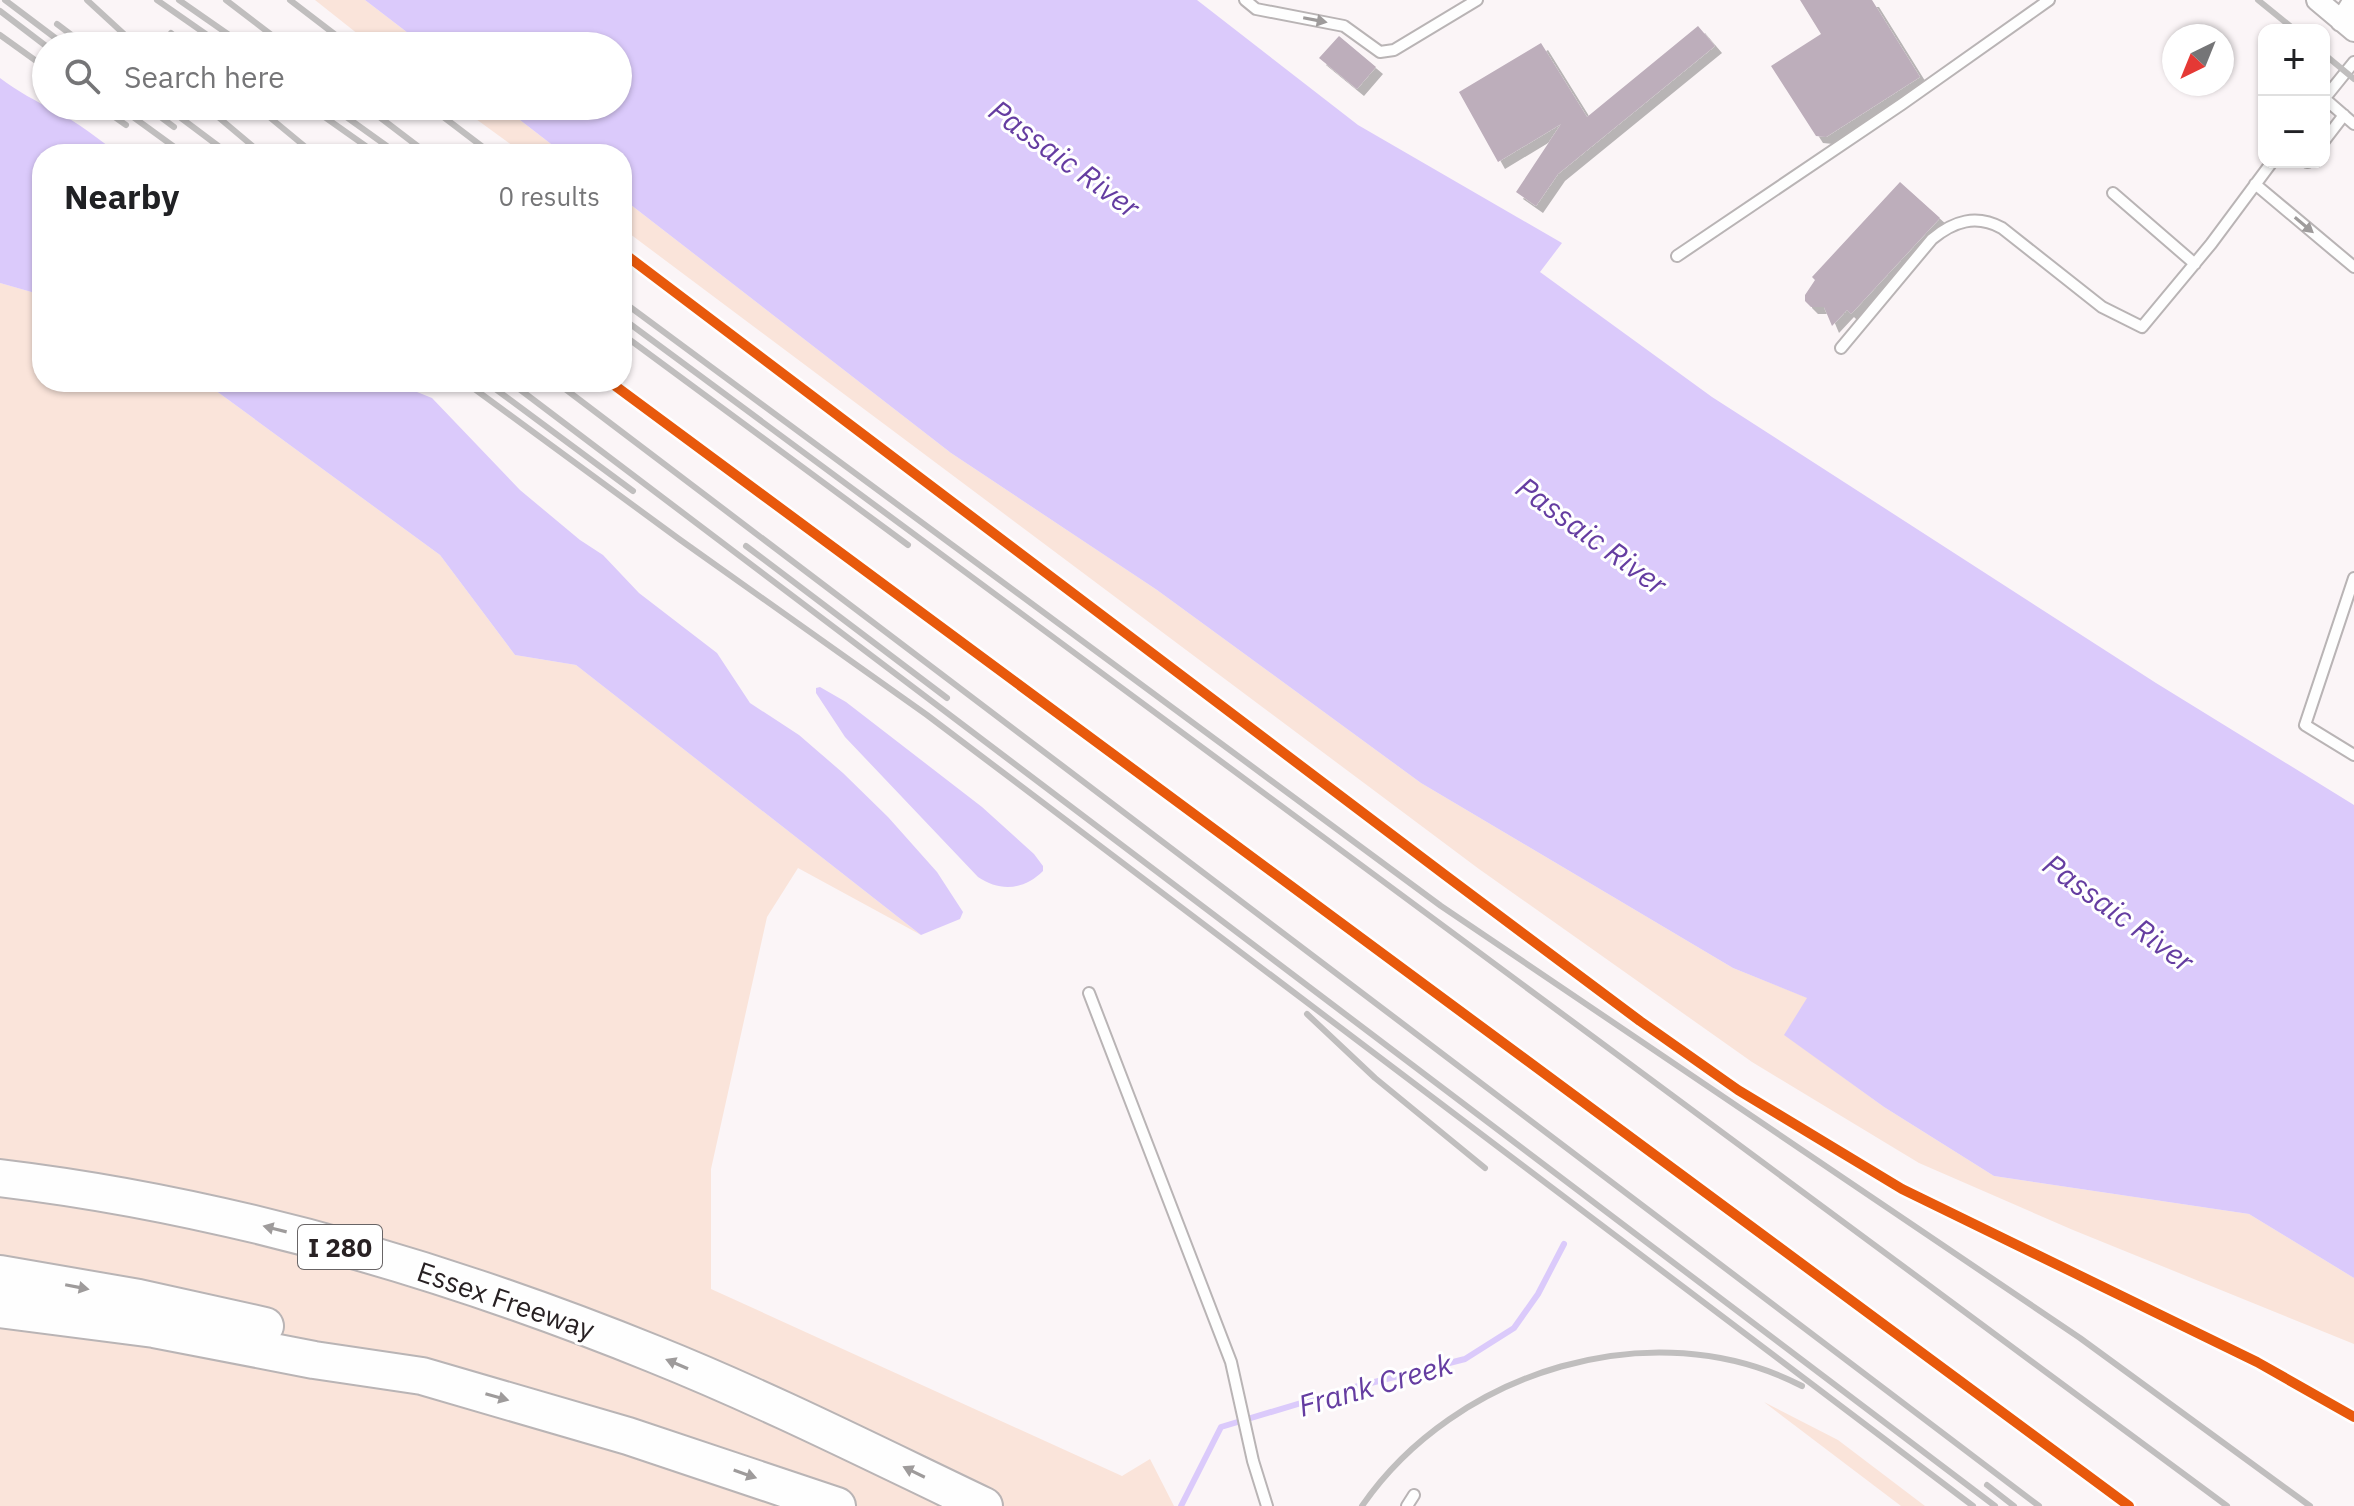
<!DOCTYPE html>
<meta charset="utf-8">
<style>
:root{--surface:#fff;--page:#f2f2f2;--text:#202124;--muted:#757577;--line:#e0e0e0}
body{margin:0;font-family:"IBM Plex Sans",sans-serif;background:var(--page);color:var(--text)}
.controls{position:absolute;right:24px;top:24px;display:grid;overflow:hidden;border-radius:16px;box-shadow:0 2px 6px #0004}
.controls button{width:72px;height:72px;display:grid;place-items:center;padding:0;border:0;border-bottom:2px solid var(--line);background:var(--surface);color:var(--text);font:40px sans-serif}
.compass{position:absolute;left:2162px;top:24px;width:72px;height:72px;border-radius:50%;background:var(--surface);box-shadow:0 2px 6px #0004;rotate:223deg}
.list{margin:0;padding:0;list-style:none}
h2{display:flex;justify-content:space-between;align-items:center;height:104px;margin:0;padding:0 32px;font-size:34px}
h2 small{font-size:26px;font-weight:400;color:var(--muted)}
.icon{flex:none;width:44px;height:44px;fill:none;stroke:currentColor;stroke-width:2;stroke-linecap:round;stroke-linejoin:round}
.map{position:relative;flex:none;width:2354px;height:1506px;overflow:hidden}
.search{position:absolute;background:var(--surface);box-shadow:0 2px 6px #0004;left:32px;top:32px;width:600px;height:88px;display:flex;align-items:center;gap:20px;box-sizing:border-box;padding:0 28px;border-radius:44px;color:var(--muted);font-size:30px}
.panel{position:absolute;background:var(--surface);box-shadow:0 2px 6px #0004;left:32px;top:144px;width:600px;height:248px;border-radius:32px}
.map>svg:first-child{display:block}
.green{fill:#fae4da}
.water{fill:#dbcafb}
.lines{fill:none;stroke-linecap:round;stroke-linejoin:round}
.stream{stroke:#dbcafb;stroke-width:6}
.building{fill:#bdaebb;filter:url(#shadow)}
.service-casing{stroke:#b9b4b5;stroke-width:14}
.minor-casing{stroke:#b9b4b5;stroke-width:24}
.motorway-casing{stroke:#b9b4b5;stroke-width:40}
.service{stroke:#fefefe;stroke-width:10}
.minor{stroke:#fefefe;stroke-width:20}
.motorway{stroke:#fefefe;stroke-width:36}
.rail{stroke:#c0bebe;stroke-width:6}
.cycleway-casing{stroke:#fff;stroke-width:15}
.cycleway{stroke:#e8590c;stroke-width:10}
.oneway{fill:#9e9b9b}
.labels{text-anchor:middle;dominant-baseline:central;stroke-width:6;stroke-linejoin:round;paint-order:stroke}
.shield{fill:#fff;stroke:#686465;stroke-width:2}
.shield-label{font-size:26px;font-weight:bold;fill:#282123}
.street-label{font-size:28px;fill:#282123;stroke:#fff}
.water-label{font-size:30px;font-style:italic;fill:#653da1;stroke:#fff}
</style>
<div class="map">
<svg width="2354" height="1506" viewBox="0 0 2354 1506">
<defs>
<filter id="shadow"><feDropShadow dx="7" dy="7" stdDeviation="0" flood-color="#0004"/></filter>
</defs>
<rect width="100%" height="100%" fill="#fbf5f7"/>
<path class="green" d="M 315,0 L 365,0 L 425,46 L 373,46 Z
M 458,106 L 502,106 L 564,154 L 524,154 Z
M 622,198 L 951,453 L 1157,590 L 1421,783 L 1733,968 L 1808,998 L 1785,1035 L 1884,1107 L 1994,1176 L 2249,1214 L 2354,1278 L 2354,1344 L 2073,1230 L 1919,1163 L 1752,1062 L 1479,869 L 622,228 Z
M 0,283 L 42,295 L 42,382 L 204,382 L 440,555 L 515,655 L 576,665 L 921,935 L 798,868 L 767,917 L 711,1169 L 711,1289 L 1122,1476 L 1150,1459 L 1174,1506 L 984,1506 L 839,1440 L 945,1506 L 0,1506 Z
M 1764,1402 L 1838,1440 L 1925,1506 L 1901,1506 Z"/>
<path class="water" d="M 365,0 L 1197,0 L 1358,125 L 1562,243 L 1540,272 L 1712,397 L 2156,683 L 2354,805 L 2354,1278 L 2249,1214 L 1994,1176 L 1884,1107 L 1784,1035 L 1807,998 L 1733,968 L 1421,783 L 1157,590 L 951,453 L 622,198 L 622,154 L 564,154 L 502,106 L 618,106 L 618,46 L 425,46 Z
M 0,78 C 17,91 36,101 55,111 C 78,122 98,139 119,154 L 42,154 L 42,295 L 0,283 Z
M 204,382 L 405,382 L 417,392 L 432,398 L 520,490 L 580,540 L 603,555 L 639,593 L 717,653 L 750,703 L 799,735 L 843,773 L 888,817 L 937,872 L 963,912 L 960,919 L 921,935 L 576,665 L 515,655 L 440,555 Z
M 820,687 L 846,702 L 982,807 L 1034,854 L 1043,866 L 1043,871 C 1024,890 1000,892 978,877 L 845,737 L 816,693 L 816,688 Z"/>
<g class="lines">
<path class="stream" d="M 1181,1506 L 1221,1427 L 1351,1388 L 1465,1359 L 1514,1328 L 1538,1294 L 1564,1244"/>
</g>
<path class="building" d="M 1800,0 L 1872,0 L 1920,77 L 1826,137 L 1816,136 L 1771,66 L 1821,34 Z
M 1698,26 L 1715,46 L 1558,174 L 1536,206 L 1516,192 L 1561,124 L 1498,162 L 1459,92 L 1541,43 L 1587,117 Z
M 1339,36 L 1376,67 L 1357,89 L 1319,58 Z
M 1900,182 L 1940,218 L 1851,314 L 1847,310 L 1832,326 L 1824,307 L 1811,307 L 1805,301 L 1805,295 L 1815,280 L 1812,277 Z"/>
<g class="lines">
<g class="service-casing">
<path id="service" d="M 1245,0 L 1256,9 L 1344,26 L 1380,52 L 1394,50 L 1477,0
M 2324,98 L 2354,124
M 2324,99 L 2354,62
M 2324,141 L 2344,115
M 2307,162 L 2308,162
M 2255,184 L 2354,267
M 2113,193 L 2195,264
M 1677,256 L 1902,104 L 2049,0
M 1841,348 L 1932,239 C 1954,221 1976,214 2002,228 L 2102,307 L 2142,327 L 2211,244 L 2272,162
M 2354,578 L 2305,725 L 2354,755
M 1089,993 L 1231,1362 L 1253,1461 L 1267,1506
M 1407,1506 L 1414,1495"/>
</g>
<g class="minor-casing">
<path id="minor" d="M 2317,0 L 2354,31
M 2341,21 L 2354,0"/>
</g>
<g class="motorway-casing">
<path id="motorway" d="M 0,1178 C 225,1205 444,1269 654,1354 C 766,1399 875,1454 984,1506
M 0,1274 L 139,1298 L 265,1326
M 0,1309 L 154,1329 L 314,1360 L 422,1376 L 628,1436 L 837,1506"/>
</g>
<use href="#service" class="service"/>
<use href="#minor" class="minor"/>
<use href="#motorway" class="motorway"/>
<path class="rail" d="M 5,0 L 66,46
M 87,0 L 137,46
M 157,0 L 223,46
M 179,0 L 245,46
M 226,0 L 286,46
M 290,0 L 350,46
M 2258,0 L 2295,30
M 0,11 L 46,46
M 57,24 L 86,46
M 171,33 L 186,46
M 0,35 L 46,68
M 2324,54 L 2354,79
M 99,106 L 126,125
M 118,106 L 184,154
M 146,106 L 174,127
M 165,106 L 229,154
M 205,106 L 262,154
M 256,106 L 314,154
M 309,106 L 377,154
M 331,106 L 398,154
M 365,106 L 428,154
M 429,106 L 492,154
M 622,252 L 1445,875 L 1640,1021 L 1738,1090 L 1902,1189 L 2257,1362 L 2354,1417
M 622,301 L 1441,906 L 2080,1338 L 2310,1506
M 622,318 L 2227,1506
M 622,334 L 908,545
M 465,382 L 679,539 L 927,715 L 1973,1506
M 486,382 L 633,491
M 510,382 L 1995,1506
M 556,382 L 2039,1506
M 610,382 L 2129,1506
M 746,546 L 947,698
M 1307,1014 L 1375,1078 L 1485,1168
M 1987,1485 L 2014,1506
M 1362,1506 C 1455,1371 1653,1309 1802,1386"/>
<g class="cycleway-casing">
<path id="cycleway" d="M 622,252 L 1445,875 L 1640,1021 L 1738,1090 L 1902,1189 L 2257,1362 L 2354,1417
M 610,382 L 2129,1506"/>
</g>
<use href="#cycleway" class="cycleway"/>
</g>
<defs><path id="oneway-solid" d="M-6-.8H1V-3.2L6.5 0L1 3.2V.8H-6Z" transform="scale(2)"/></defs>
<g class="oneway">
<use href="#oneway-solid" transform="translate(1315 20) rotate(11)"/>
<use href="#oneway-solid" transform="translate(2304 225) rotate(40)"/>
<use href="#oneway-solid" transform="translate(275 1229) rotate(-166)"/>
<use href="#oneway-solid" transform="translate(77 1287) rotate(11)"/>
<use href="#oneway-solid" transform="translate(677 1364) rotate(-157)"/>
<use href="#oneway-solid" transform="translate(497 1397) rotate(16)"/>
<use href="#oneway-solid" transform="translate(914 1472) rotate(-154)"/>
<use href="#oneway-solid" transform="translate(745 1474) rotate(19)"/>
</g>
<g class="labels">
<rect class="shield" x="298" y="1225" width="84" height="44" rx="6"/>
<g class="shield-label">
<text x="340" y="1247">I 280</text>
</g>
<g class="street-label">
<text transform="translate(506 1300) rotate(19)">Essex Freeway</text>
</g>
<g class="water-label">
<text transform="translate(1065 158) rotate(36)">Passaic River</text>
<text transform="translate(1592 535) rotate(36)">Passaic River</text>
<text transform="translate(2119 912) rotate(36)">Passaic River</text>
<text transform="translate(1375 1384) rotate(-16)">Frank Creek</text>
</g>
</g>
</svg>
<div class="controls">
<button>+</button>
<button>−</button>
</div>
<svg class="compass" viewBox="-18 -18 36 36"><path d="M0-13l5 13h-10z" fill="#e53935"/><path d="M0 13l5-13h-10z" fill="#757577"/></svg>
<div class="search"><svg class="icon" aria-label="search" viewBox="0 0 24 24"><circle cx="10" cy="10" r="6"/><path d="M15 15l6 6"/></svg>Search here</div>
<section class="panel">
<h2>Nearby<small>0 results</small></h2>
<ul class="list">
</ul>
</section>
</div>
